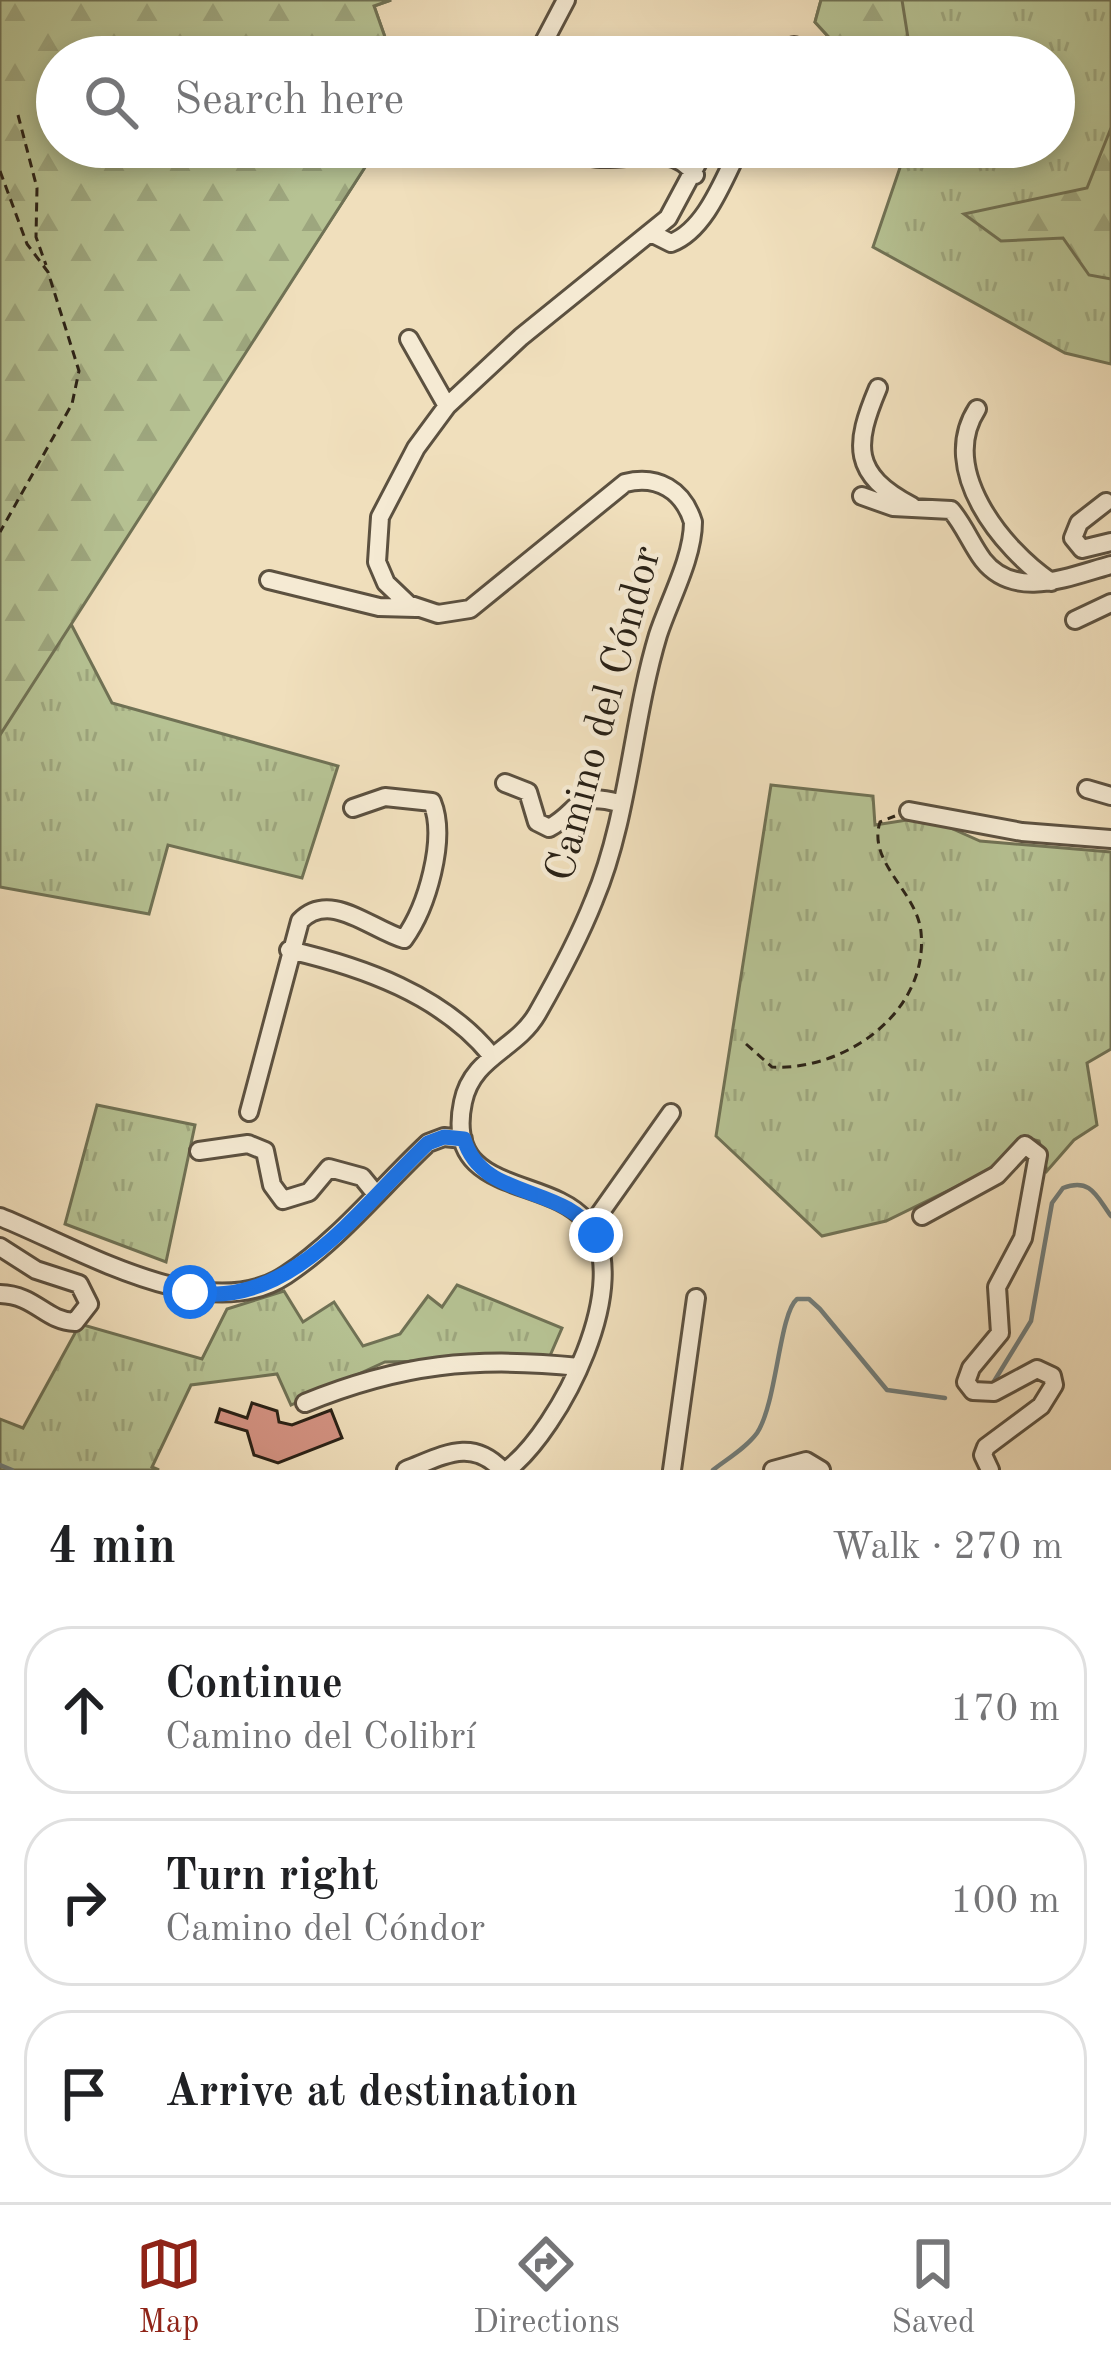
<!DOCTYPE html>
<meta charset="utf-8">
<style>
:root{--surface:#fff;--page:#f2f2f2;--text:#202124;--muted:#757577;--line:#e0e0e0;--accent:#8f2418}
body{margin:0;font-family:"Old Standard TT",serif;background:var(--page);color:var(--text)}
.stop{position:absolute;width:36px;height:36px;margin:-27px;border:9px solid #1a73e8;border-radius:50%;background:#fff}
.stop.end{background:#1a73e8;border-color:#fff;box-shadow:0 3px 12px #0008}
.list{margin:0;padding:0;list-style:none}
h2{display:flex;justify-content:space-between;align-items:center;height:156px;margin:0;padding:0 48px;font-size:51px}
h2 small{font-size:39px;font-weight:400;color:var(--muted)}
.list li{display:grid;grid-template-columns:78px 1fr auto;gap:36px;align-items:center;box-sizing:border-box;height:168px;margin:0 24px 24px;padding:0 24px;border:3px solid var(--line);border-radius:48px}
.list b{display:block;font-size:45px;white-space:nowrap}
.list p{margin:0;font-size:39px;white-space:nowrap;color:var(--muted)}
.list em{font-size:39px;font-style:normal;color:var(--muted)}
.icon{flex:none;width:66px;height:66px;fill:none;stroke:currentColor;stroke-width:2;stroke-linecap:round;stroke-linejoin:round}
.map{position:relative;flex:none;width:1111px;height:1470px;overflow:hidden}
.search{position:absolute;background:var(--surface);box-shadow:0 6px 18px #0003;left:36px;right:36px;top:36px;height:132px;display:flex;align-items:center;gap:30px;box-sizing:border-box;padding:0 42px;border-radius:66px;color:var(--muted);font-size:45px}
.sheet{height:732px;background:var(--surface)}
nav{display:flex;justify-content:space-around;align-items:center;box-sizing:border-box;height:168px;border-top:3px solid var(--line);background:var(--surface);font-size:33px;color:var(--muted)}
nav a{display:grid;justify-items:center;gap:6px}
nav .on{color:var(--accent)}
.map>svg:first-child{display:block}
.grass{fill:url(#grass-tufts);stroke:#707255;stroke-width:3}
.forest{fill:url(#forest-firs);stroke:#707255;stroke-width:3}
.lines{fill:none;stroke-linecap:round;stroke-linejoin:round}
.stream{stroke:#717d7b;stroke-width:4.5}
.building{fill:#d49383;stroke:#2a2217;stroke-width:3}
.minor-casing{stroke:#5c5140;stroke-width:22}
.path{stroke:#2a2217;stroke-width:3;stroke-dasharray:9 6;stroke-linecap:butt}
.minor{stroke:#f5ead3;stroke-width:16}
.route{stroke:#1a73e8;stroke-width:15}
.labels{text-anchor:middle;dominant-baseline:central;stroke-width:9;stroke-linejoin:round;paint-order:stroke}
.street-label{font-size:42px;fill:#2a2217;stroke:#f5ead3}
</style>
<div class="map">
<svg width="1111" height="1470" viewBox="0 0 1111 1470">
<defs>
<pattern id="grass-tufts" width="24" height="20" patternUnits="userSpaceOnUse" patternTransform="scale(3)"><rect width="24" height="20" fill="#b6c293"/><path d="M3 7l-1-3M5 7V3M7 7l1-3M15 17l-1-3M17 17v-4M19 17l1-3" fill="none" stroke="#9da67e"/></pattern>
<pattern id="forest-firs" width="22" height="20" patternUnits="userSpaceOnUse" patternTransform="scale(3)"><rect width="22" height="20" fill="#b6c293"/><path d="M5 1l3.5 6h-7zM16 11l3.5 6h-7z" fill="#9da67e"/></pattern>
</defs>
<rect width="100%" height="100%" fill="#f0dfbc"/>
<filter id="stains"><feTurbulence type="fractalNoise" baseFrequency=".00167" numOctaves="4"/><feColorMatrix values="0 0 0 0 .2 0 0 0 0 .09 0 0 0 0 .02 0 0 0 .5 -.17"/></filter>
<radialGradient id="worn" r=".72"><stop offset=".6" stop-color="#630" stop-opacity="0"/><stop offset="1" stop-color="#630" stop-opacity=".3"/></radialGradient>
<path class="grass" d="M 0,0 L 391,0 L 374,6 L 392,57 L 57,57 L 57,147 L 378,147 L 70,622 L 112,703 L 338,766 L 302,878 L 168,845 L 149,914 L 0,887 Z
M 821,0 L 1111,0 L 1111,364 L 1065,353 L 873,247 L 907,147 L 1054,147 L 1054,57 L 847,57 L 815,22 Z
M 771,785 L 873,796 L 875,825 L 926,817 L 980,841 L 1111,852 L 1111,1049 L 1087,1063 L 1097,1125 L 1074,1140 L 1047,1171 L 1039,1141 L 1023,1137 L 986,1172 L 886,1221 L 822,1236 L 716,1136 Z
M 97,1105 L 195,1125 L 166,1262 L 65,1224 Z
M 457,1285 L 562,1328 L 549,1358 L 385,1362 L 291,1405 L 277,1374 L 191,1385 L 152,1467 L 159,1470 L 0,1470 L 0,1419 L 23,1428 L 80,1324 L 202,1359 L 227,1309 L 284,1291 L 303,1322 L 334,1302 L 363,1346 L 400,1334 L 428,1296 L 442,1307 Z"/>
<path class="forest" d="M 0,0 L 391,0 L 374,6 L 392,57 L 57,57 L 57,147 L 378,147 L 0,735 Z
M 821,0 L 902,0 L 911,57 L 847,57 L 815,22 Z
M 1111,128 L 1111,279 L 1089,275 L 1063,238 L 1001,241 L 964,214 L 1087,188 Z"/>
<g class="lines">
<path class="stream" d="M 993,1383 L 1031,1321 L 1052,1203 L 1063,1188 C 1091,1177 1097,1197 1111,1216
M 0,1465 L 12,1470
M 713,1470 C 727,1459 746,1448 757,1433 C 777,1403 779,1314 797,1299 L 809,1299 L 820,1309 L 887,1390 L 945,1398"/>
</g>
<path class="building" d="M 252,1403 L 277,1411 L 279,1422 L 292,1425 L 331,1410 L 342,1438 L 278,1463 L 254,1455 L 247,1431 L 216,1422 L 220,1409 L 247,1418 Z"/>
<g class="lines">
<g class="minor-casing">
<path id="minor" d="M 536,57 L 566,0
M 758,57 L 794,46 L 826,57
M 564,147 C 609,177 666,132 695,175
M 651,233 L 671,243 C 706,230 724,178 740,147
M 409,339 L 447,406
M 878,388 C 854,445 851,474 912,506
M 977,409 C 938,469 1001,548 1051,582
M 862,496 L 893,507 L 951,510 C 964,525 971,544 983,560 C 1015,601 1070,576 1111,565
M 1106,502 L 1079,523 L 1073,538 L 1082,549 L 1111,542
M 269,580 L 379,607 L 416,608
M 1075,620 L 1111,603
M 505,783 L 528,792 L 537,822 L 549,828 C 582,810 572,791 619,803
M 1087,789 L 1111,796
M 909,811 L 1022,832 L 1111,839
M 289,950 C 363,967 442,995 491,1055
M 249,1112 L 300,921 C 330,890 370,929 404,939 C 427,907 447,839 432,802 L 385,797 L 353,808
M 199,1151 L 248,1144 L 265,1151 L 272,1185 L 283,1200 L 309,1192 L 329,1168 L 362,1177 L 375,1193
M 922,1216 L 997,1175 L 1025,1145 L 1038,1155 L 1023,1238 L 997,1287 L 1000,1333 L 971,1368 L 966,1382 L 973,1391 L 994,1392 L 1037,1369 L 1052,1376 L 1054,1385 L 1041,1406 L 986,1447 L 983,1455 L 990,1470
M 0,1217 C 78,1248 207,1328 286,1275 C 338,1241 382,1186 428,1143 L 444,1137 L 463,1139
M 591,1226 L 671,1113
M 0,1247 L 36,1270 L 79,1284 L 89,1304 L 75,1322 C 45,1321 36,1295 0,1294
M 305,1403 C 400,1364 476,1356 579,1367
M 406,1470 C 443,1456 471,1437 502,1470
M 507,1470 C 560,1430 637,1279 586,1221 C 548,1175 443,1196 463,1102 C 472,1057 516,1050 537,1014 C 557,979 579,938 594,900 C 629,817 632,721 658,635 C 669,601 693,558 693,522 C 683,490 658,475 625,483 L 470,609 L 438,614 L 408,604 L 386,583 L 377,562 L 380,517 L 416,448 L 447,406 L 521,337 L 668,218 L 706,147
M 672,1470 L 696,1298
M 773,1470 L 806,1461 L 821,1470"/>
</g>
<path class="path" d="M 18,115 L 37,188 L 36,237 L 46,265
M 0,171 L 27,244 L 48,272 L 79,371 L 72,404 L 0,532
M 746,1044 L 772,1067 C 845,1071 929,1012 921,932 C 917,891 867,863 880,822 L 895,816"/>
<use href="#minor" class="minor"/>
</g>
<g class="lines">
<path class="route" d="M 190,1292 C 290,1311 362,1205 428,1143 L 444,1137 L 464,1139 C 482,1201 565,1184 596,1235"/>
</g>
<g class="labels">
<g class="street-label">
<text transform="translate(605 714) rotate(-75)">Camino del Cóndor</text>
</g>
</g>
<rect width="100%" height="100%" filter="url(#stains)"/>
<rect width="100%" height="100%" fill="url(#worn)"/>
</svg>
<div class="stop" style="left:190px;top:1292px"></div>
<div class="stop end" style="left:596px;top:1235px"></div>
<div class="search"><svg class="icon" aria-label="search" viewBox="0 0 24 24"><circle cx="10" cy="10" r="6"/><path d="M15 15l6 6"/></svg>Search here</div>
</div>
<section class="sheet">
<h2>4 min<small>Walk · 270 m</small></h2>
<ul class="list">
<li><svg class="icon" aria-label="ahead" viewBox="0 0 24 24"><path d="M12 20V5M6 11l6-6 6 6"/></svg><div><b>Continue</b><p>Camino del Colibrí</p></div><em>170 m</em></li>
<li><svg class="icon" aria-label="right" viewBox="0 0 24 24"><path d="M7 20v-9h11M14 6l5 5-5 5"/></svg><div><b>Turn right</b><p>Camino del Cóndor</p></div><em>100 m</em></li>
<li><svg class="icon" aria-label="arrive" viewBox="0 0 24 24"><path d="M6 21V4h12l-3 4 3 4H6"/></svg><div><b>Arrive at destination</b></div></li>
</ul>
</section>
<nav>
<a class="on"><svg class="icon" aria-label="map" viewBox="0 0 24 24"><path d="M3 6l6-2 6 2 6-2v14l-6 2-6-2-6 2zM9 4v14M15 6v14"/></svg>Map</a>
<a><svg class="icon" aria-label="directions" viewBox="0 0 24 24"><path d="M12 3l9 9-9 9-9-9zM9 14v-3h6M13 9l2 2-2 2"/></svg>Directions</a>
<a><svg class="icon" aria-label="saved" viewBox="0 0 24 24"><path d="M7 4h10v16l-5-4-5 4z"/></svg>Saved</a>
</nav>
